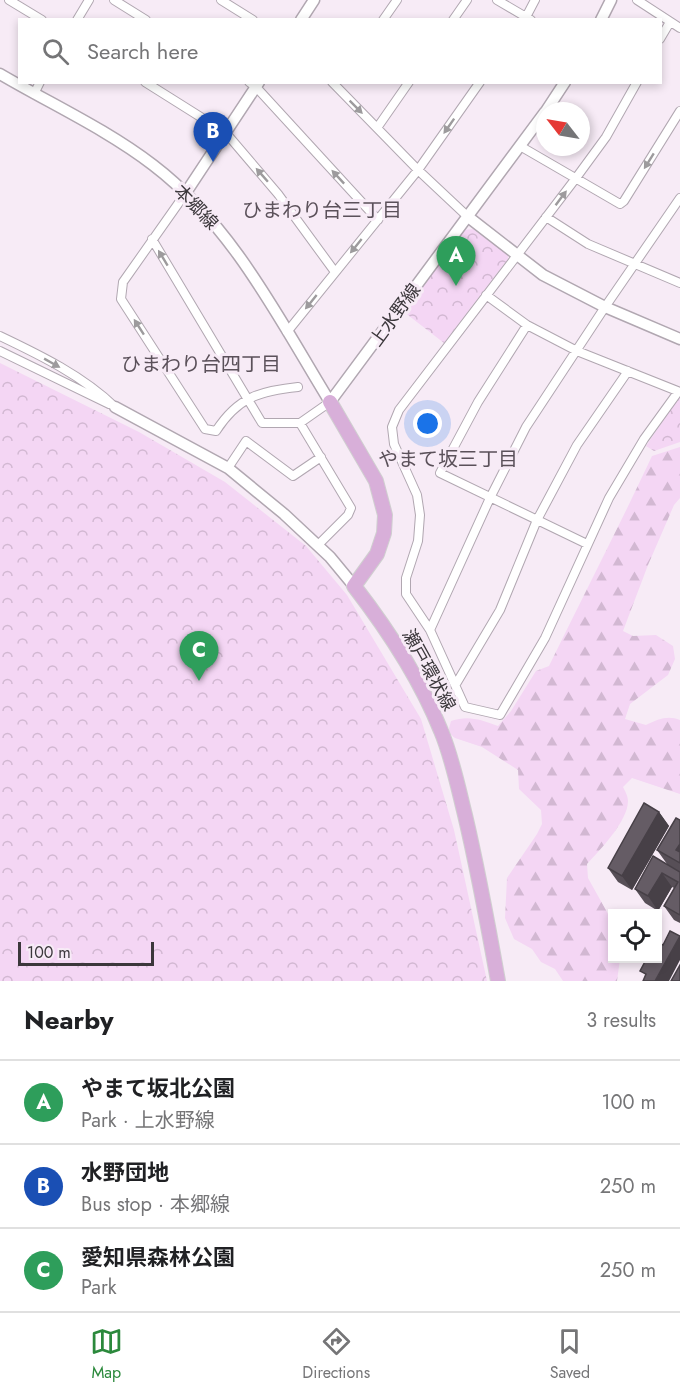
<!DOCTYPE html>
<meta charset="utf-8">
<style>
:root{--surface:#fff;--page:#f2f2f2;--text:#202124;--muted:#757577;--line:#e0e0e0;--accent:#2b893c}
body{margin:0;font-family:Jost,"Noto Sans JP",sans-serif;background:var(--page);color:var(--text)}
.controls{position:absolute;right:18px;bottom:18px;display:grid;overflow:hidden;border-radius:0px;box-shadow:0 3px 9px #0003}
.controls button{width:54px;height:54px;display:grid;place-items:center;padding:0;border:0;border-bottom:2px solid var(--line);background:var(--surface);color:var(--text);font:30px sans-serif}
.compass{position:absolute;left:536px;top:102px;width:54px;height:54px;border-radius:50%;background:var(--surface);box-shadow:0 3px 9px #0003;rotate:301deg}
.scale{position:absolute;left:18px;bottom:15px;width:136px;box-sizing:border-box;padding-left:6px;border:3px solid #3b373b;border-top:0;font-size:16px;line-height:21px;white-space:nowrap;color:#3b373b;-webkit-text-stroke:4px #f7ebf6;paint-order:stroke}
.you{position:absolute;left:428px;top:424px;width:21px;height:21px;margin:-15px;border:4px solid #fff;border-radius:50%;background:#1a73e8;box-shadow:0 0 0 9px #1a73e833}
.badge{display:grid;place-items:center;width:39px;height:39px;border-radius:50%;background:var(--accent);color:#fff;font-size:20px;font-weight:700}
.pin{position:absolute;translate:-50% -50px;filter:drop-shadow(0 2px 3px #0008)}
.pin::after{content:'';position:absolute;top:32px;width:21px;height:18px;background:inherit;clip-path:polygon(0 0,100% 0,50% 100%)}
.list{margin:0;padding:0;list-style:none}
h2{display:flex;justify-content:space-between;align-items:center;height:78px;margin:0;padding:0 24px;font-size:26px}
h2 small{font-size:20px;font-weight:400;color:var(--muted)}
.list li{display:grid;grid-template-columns:39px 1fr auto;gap:18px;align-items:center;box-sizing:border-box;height:84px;padding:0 24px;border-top:2px solid var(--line)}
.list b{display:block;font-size:22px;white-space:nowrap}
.list p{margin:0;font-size:20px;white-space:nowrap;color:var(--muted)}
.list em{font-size:20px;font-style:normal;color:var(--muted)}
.icon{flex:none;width:33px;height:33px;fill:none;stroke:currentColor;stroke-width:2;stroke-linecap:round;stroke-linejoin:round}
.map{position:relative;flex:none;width:680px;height:981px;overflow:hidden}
.search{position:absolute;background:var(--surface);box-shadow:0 3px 9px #0003;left:18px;right:18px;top:18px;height:66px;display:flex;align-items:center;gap:15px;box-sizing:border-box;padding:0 21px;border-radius:0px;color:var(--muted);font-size:22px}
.sheet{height:330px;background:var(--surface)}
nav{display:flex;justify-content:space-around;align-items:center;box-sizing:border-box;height:84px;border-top:2px solid var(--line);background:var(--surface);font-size:16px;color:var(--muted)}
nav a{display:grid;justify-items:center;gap:3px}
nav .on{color:var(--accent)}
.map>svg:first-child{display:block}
.forest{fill:url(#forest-firs)}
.park{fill:url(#park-crowns)}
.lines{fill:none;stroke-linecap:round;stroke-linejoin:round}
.minor-casing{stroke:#b1a7b1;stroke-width:10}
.tertiary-casing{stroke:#b1a7b1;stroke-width:13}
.primary-casing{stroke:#d0cfd0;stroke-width:16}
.minor{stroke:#fff;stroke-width:8}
.tertiary{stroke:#fff;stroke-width:10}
.primary{stroke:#d8afd9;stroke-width:14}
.wall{fill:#574f57}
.shaded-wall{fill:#474047}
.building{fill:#655c65;stroke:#474047;stroke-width:1.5}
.oneway{fill:#9d9b9d}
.labels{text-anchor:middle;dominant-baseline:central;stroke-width:6;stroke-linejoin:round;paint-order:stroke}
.street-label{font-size:18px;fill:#3b373b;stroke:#f7ebf6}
.neighbourhood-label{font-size:20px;fill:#5b515a;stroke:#f7ebf6}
</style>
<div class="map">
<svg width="680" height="981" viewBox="0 0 680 981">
<defs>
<pattern id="forest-firs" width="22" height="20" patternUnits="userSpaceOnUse" patternTransform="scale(1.5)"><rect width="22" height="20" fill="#f4d6f4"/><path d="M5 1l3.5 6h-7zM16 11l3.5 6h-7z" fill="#d2b8d2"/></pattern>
<pattern id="park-crowns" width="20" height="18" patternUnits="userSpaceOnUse" patternTransform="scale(1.5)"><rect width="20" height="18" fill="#f4d6f4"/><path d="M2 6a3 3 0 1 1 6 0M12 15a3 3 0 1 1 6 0" fill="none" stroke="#d2b8d2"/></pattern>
</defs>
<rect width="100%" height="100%" fill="#f7ebf6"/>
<path class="forest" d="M 680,447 L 680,498 L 674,505 L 648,565 L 623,631 L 633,636 L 656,635 L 673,646 L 675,659 L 668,675 L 630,704 L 625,719 L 646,725 C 658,719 668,715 680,720 L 680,794 L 632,778 L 623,787 C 625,791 628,796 628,801 C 628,821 600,850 587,864 L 588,878 L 612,921 L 612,958 L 620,959 L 617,981 L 563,981 L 555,969 L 541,962 L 532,949 L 514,939 L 505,918 L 507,878 L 537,834 L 542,824 L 541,810 L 519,789 L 518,770 L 482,747 L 455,738 L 448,732 L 451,721 C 469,715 481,720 498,726 L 511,711 L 536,671 L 549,666 C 583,596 619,527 652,456 Z"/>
<path class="park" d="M 473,229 L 508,255 L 508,259 L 444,343 L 404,312 L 464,230 Z
M 0,363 L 139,432 L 225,482 L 306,546 L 347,595 L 421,719 L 454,830 L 487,981 L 0,981 Z
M 680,398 L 680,442 L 654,451 L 646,446 L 677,400 Z"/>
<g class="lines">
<g class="minor-casing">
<path id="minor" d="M 9,0 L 42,20
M 114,0 L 146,20
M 221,0 L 253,20
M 497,0 L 531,20
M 637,0 L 680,28
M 525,19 L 535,0
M 77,20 L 89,0
M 383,20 L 397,0
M 453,20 L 467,0
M 660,39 L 670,22
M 145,82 L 226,133 L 278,194 L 335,272
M 249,82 L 256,87 L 378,220
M 332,82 L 418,170 L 467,216
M 637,82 L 606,137 L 576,178 L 399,410 L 392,427 L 394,444 L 417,495 L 420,515 L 418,541 L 406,578 L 406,594 L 430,630 L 465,707 L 500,715 L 545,638 L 609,498 L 644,439 L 678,392
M 34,94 L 40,82
M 377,128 L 409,82
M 520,146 L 620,204 L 624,201 L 680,111
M 185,194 L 123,282 L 121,299 L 205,429 L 216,431 C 238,397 260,391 298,387
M 546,217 L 588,244 L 680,283
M 152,239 L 262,423 L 300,423 L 330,402
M 486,295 L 527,325 L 577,351 L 680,392
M 527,325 L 478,402 L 440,473 L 587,544
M 287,332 L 418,170 L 480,82
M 0,336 C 40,355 83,376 115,407
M 0,351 L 109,404
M 300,423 L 351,508 L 348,515 L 318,545
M 228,468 L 246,441 L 293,476 L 321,457
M 430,630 L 490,498 L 526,427 L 605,307 L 680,198
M 456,684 L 500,610 L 537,520 L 577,445 L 628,371"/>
</g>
<g class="tertiary-casing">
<path id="tertiary" d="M 301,20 L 314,0
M 601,20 L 611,0
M 0,74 C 51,104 106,129 153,165 C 233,226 279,319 330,402 L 545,112
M 546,111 L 565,82
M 185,194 L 259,82
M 467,216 L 543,275 L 605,307 L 680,339
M 115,407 L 228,468 L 284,514 L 330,557 L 354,586"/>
</g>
<g class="primary-casing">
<path id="primary" d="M 330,402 L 376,481 L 385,515 L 384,533 L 377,554 L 354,586 C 388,630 420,678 441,731 C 452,757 458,787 465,815 C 478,870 488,925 498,981"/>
</g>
<use href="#minor" class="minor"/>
<use href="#tertiary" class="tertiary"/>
<use href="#primary" class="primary"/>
</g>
<path class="wall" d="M 659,812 L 669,826 L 632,890 L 618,882 L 608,868 Z
M 680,820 L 680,923 L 674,920 L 664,906 L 674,888 L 672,887 L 658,911 L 645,903 L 635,889 L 667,864 L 657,850 Z"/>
<path class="shaded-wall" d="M 659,812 L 669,826 L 632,890 L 622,876 Z
M 680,844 L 680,855 L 676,850 Z
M 662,873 L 672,887 L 658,911 L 648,896 Z
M 680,936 L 680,960 L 669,981 L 655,981 Z"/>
<path class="building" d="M 644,803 L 659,812 L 622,876 L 608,868 Z
M 676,818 L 680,820 L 680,844 L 676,850 L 680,852 L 680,863 L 657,850 Z
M 653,856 L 680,872 L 680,915 L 664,906 L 678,882 L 662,873 L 648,896 L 635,889 Z
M 670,931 L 680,936 L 655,981 L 643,981 L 646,974 L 640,971 L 647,958 L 657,958 L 657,942 L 663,945 Z
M 680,965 L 680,981 L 671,981 Z"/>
<defs><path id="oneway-solid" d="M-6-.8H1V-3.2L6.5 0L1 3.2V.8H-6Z" transform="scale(1.5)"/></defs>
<g class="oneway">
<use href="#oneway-solid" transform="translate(356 107) rotate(45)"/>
<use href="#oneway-solid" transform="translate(449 126) rotate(125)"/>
<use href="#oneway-solid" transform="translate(649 161) rotate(122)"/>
<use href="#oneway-solid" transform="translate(262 175) rotate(-131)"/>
<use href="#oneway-solid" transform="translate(338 177) rotate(-133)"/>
<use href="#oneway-solid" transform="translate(561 198) rotate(-53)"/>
<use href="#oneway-solid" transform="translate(356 246) rotate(129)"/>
<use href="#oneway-solid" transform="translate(163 258) rotate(-121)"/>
<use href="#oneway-solid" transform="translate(311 302) rotate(129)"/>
<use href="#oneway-solid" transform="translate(139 327) rotate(-123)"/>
<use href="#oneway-solid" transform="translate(52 363) rotate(29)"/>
</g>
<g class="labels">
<g class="street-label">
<text transform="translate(196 207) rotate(46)">本郷線</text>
<text transform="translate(395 315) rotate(-54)">上水野線</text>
<text transform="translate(429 670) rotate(61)">瀬戸環状線</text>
</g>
<g class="neighbourhood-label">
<text x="322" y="210">ひまわり台三丁目</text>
<text x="201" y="364">ひまわり台四丁目</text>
<text x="448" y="459">やまて坂三丁目</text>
</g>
</g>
</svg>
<div class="controls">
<button><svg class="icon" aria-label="locate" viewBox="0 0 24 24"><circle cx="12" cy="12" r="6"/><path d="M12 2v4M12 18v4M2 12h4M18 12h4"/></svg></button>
</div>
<svg class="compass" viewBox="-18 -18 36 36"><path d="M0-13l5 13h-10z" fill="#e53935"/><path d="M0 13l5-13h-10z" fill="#757577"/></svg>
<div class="scale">100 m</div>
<div class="you"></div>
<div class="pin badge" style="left:456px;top:286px;background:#2e9e5b">A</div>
<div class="pin badge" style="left:213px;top:162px;background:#1a4fb4">B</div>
<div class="pin badge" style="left:199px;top:681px;background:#2e9e5b">C</div>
<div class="search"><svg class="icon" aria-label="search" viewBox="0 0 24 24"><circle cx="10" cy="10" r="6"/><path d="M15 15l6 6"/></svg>Search here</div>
</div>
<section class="sheet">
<h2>Nearby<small>3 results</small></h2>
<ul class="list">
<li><span class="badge" style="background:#2e9e5b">A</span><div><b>やまて坂北公園</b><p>Park · 上水野線</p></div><em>100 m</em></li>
<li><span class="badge" style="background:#1a4fb4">B</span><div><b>水野団地</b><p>Bus stop · 本郷線</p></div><em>250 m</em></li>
<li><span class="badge" style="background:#2e9e5b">C</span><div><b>愛知県森林公園</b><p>Park</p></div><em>250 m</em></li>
</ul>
</section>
<nav>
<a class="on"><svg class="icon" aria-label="map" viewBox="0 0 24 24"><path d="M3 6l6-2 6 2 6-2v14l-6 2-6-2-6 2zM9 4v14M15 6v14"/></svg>Map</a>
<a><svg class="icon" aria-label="directions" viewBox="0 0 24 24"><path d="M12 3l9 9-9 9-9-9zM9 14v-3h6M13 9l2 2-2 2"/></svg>Directions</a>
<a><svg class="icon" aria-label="saved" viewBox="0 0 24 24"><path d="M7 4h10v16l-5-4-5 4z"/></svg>Saved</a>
</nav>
